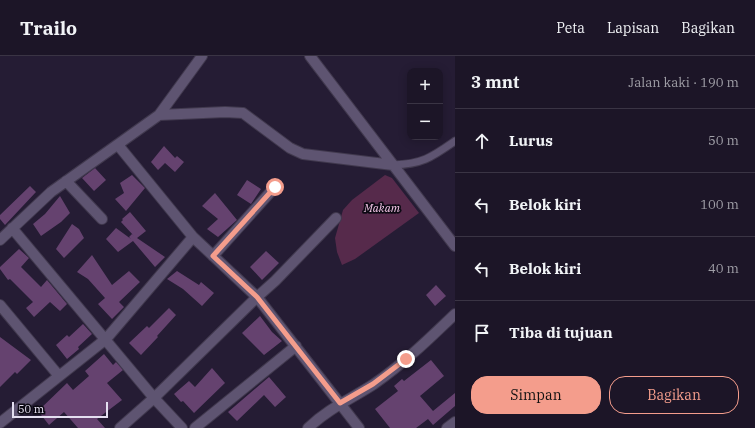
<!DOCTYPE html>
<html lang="id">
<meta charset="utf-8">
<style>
:root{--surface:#1c1527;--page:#251e2f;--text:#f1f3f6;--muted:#a09fa7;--line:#3a3444;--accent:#f49d8c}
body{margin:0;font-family:"IBM Plex Serif",serif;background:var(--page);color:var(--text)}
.controls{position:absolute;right:12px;top:12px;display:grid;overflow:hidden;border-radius:8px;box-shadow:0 2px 10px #0003}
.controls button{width:36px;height:36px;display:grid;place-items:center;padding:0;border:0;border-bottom:1px solid var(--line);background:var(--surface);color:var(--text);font:20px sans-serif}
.scale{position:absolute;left:12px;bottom:10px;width:96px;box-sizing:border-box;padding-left:4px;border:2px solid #e4dff0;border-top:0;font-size:11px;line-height:14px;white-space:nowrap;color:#e4dff0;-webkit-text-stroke:3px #0c0913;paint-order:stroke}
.stop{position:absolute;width:12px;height:12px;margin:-9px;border:3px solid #f49d8c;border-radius:50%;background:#fff}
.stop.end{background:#f49d8c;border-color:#fff;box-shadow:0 1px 4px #0008}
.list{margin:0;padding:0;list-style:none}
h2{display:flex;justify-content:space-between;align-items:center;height:52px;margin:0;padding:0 16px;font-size:17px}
h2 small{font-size:13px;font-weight:400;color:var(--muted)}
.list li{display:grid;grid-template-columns:26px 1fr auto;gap:12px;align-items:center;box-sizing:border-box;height:64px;padding:0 16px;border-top:1px solid var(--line)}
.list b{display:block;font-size:15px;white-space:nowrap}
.list em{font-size:13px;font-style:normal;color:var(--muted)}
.actions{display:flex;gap:8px;padding:12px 16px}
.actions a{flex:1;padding:9px 0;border:1px solid var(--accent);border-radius:16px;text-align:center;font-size:14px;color:var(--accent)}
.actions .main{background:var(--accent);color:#111}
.icon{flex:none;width:22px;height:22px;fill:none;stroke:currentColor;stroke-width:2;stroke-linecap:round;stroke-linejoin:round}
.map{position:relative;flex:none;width:455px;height:372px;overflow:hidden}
header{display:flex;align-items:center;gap:24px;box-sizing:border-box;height:56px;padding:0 20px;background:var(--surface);border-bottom:1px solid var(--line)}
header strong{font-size:19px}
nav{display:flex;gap:22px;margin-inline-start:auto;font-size:14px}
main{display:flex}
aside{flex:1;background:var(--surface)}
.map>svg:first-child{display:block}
.green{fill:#562a4b}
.building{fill:#65426f}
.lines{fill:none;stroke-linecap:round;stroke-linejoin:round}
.lane-casing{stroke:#41394e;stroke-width:9}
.street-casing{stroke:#41394e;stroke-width:12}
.lane{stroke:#5e5471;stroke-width:7}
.street{stroke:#5e5471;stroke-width:10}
.route{stroke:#f49d8c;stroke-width:5}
.labels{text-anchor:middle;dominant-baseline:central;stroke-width:3.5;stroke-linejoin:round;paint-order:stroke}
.park-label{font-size:11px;font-style:italic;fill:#f9caec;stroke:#0c0913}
</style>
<header>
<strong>Trailo</strong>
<nav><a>Peta</a><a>Lapisan</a><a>Bagikan</a></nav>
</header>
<main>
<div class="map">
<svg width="455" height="372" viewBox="0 0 455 372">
<rect width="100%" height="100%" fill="#251c34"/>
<path class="green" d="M 385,119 L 392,122 L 419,157 L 355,203 L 342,209 L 337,196 L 335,182 L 343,154 L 352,144 Z"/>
<path class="building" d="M 164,90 L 175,102 L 177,100 L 184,106 L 175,116 L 165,107 L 158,114 L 151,106 Z
M 95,112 L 106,124 L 94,135 L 82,122 Z
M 132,119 L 145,132 L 126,155 L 115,143 L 124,137 L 120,127 Z
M 247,124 L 261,133 L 251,148 L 237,139 Z
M 30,130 L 36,136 L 5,169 L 0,163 L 0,159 Z
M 215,137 L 237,164 L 218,181 L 207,173 L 218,163 L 202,150 Z
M 60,140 L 70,157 L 61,166 L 41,180 L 33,168 L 45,158 Z
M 130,156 L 146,175 L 137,182 L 165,201 L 155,211 L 133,185 L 118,196 L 106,183 L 116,172 L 131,183 L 129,181 L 132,178 L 134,180 L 121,166 L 123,164 L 122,163 Z
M 72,168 L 79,173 L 84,182 L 64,202 L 56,193 Z
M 19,193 L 29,202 L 21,211 L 41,231 L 47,224 L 67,248 L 60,255 L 50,246 L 34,261 L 26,252 L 33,246 L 10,223 L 8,224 L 0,213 L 0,211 Z
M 266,195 L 279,207 L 262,224 L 250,211 Z
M 92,199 L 112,229 L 129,215 L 140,226 L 119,246 L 124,251 L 112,263 L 98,248 L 105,242 L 88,223 L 77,216 Z
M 177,215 L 199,229 L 201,226 L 214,237 L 202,250 L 183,233 L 167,223 Z
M 436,229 L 446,240 L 435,250 L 426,239 Z
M 169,252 L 176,259 L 157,280 L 158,281 L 141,299 L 129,287 L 147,270 L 149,272 Z
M 260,260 L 272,276 L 282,285 L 264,299 L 242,277 Z
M 83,268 L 92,278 L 78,291 L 79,293 L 67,303 L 56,289 L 67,279 L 69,281 Z
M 0,281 L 31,304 L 17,318 L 15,316 L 0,331 Z
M 104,298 L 113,309 L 116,306 L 123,314 L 107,327 L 122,344 L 97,363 L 105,372 L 78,372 L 64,356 L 49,369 L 38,355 L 67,327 L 73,334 L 89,320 L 85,315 Z
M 431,304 L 444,320 L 420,340 L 433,355 L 455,337 L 455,350 L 433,369 L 428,363 L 416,372 L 390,372 L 375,353 L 398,335 L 394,330 L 402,323 L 404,325 Z
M 212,312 L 225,327 L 194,357 L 183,345 L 181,346 L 174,338 L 189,325 L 195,331 Z
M 269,321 L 286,341 L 275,351 L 264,339 L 237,365 L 228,356 Z"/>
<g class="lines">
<g class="lane-casing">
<path id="lane" d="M 393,109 C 423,108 432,101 455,85"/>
</g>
<g class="street-casing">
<path id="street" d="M 310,0 L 455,190
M 159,59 L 225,56 L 243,57 L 290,92 L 303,98 L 393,109
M 66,125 L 102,163
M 12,172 L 154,342 L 182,372
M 193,181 L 257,241 L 359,372
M 0,184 L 51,136 L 159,59 L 202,0
M 213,200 L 275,131
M 0,249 L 59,320
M 0,367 L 106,283 L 193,181 L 118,89
M 120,372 L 154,342 L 257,241 L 275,225 L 336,162
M 195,372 L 296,290
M 308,372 C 329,352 351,343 374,328 C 403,308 429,283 455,258
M 447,372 L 455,366"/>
</g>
<use href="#lane" class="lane"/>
<use href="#street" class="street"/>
</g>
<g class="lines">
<path class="route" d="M 275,131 L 213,200 L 257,241 L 340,347 L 373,328 L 406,303"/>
</g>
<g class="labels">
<g class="park-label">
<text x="382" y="152">Makam</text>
</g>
</g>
</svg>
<div class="controls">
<button>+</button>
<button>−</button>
</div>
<div class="scale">50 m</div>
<div class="stop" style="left:275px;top:131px"></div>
<div class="stop end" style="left:406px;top:303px"></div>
</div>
<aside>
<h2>3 mnt<small>Jalan kaki · 190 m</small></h2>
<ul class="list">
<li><svg class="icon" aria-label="ahead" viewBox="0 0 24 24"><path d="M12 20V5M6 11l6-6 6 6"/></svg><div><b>Lurus</b></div><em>50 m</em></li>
<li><svg class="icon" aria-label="left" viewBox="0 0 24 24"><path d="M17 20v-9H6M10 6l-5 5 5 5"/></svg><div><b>Belok kiri</b></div><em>100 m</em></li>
<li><svg class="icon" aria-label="left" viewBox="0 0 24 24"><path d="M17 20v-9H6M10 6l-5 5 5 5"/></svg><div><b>Belok kiri</b></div><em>40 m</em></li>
<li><svg class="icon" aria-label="arrive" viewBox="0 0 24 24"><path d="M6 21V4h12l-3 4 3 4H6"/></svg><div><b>Tiba di tujuan</b></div></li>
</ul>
<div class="actions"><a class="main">Simpan</a><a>Bagikan</a></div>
</aside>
</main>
